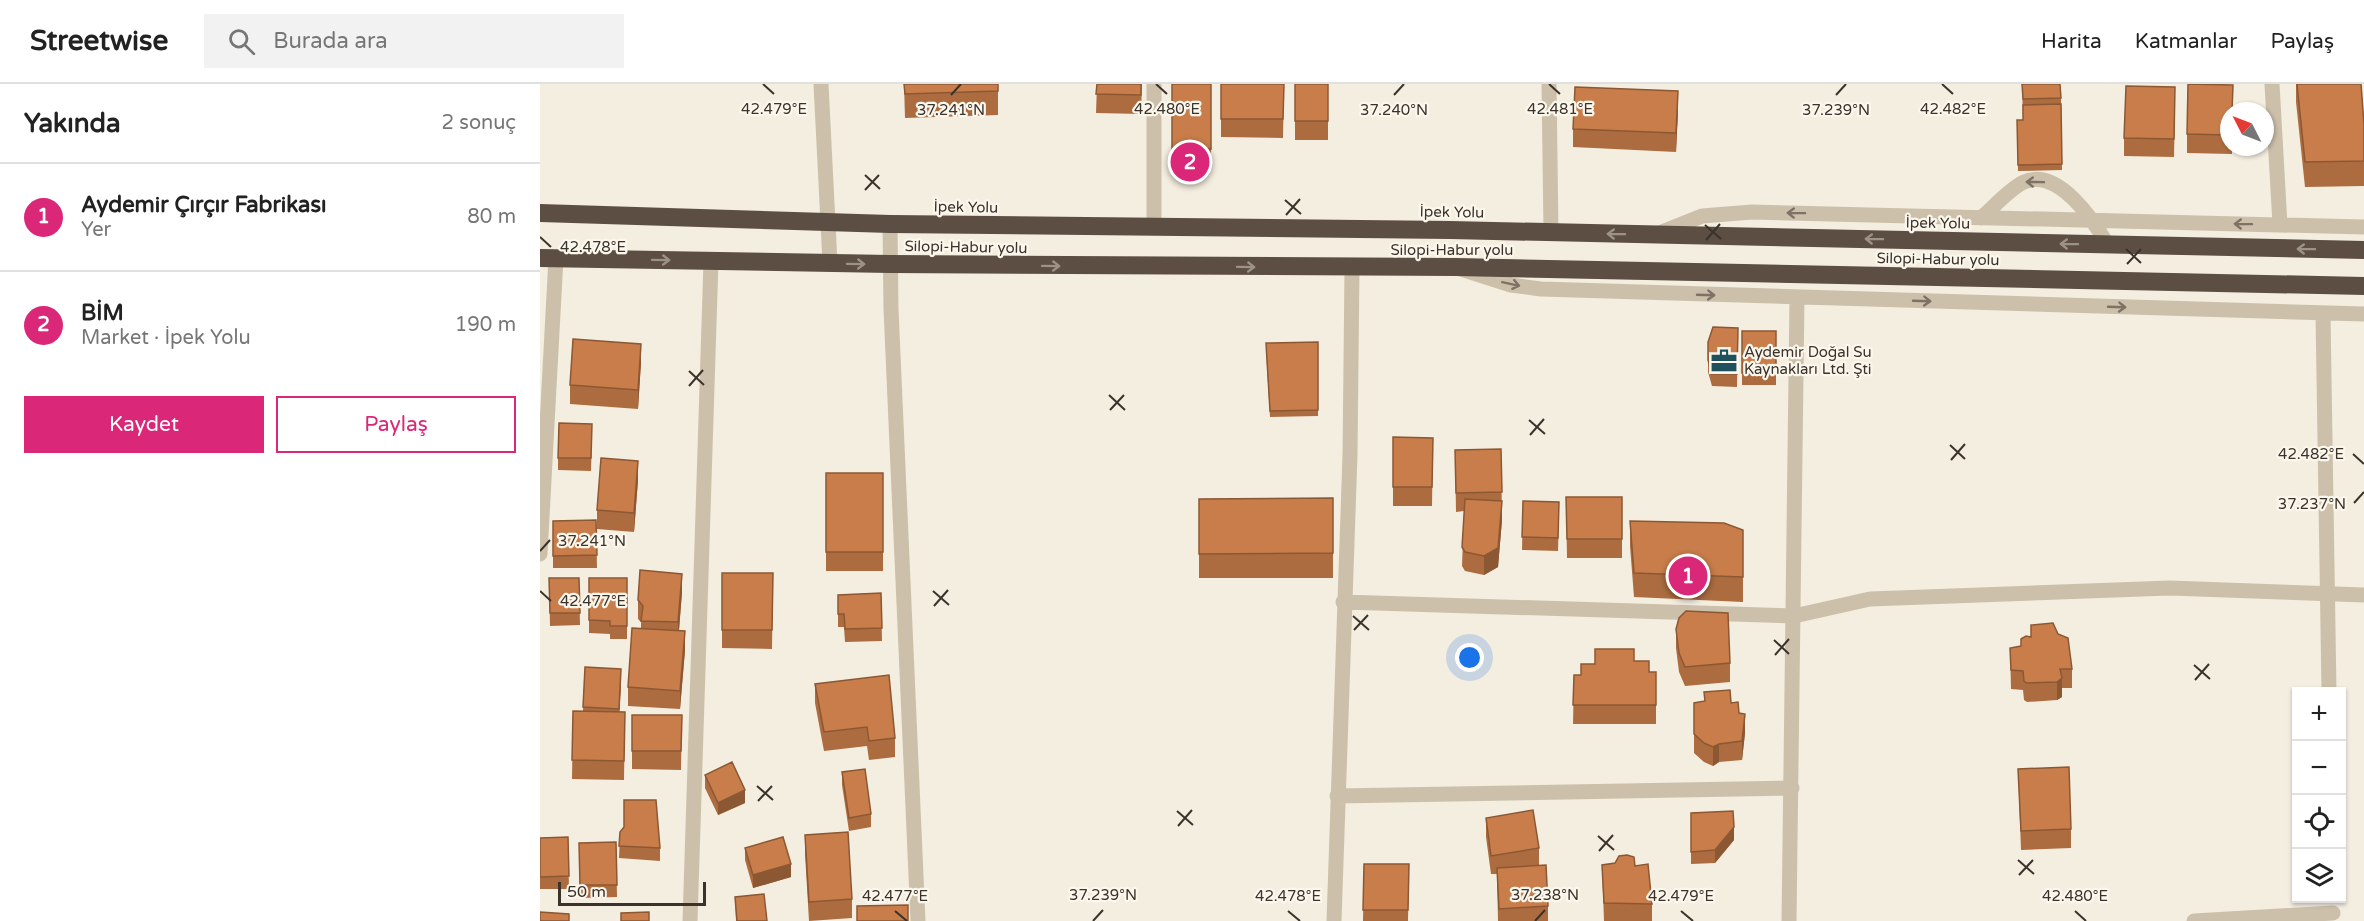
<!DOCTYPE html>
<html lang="tr">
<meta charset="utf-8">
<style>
:root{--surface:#fff;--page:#f2f2f2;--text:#222;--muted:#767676;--line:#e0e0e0;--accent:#db2777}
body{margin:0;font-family:"Varela Round",sans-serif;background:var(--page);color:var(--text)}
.controls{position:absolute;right:18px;bottom:18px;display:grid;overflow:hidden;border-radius:0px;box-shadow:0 2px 4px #0004}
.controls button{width:54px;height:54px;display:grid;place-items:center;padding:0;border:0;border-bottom:2px solid var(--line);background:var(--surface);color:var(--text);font:30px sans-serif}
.compass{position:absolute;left:1680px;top:18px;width:54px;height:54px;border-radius:50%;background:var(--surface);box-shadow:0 2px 4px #0004;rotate:312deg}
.scale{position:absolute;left:18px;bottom:15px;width:148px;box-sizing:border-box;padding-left:6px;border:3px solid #3b322b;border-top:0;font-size:16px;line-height:21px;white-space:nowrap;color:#3b322b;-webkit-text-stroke:4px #fbf7ed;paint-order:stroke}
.you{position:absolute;left:930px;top:574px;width:21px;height:21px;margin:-15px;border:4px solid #fff;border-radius:50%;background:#1a73e8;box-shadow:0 0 0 9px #1a73e833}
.badge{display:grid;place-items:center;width:39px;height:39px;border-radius:50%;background:var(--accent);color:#fff;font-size:20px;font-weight:700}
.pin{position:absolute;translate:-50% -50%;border:3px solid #fff;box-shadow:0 2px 6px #0006}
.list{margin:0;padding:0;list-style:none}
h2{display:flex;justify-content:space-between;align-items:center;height:78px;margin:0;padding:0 24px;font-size:26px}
h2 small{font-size:20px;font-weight:400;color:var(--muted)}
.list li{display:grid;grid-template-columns:39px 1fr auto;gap:18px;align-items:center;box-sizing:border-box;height:108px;padding:0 24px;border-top:2px solid var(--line)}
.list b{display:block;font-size:22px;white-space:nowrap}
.list p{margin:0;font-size:20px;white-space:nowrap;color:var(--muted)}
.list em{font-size:20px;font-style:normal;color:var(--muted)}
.actions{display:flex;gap:12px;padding:18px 24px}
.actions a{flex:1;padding:14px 0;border:2px solid var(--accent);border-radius:0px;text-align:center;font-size:21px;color:var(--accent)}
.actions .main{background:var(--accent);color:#fff}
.icon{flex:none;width:33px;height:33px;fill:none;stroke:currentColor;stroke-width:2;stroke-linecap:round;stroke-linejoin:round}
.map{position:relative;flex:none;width:1824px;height:837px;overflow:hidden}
header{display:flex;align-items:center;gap:36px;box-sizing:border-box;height:84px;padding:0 30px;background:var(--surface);border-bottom:2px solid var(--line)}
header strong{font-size:28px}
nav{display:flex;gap:33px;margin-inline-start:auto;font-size:21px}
.search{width:420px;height:54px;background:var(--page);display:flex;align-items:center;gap:15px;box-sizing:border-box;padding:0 21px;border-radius:0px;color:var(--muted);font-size:22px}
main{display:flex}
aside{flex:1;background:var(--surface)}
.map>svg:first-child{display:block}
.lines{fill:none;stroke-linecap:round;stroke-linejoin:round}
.minor{stroke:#cdc0ab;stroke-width:15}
.highway{stroke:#5c4e42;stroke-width:18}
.wall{fill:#ac6c40}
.shaded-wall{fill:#8c5834}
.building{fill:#c87d4a;stroke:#8c5834;stroke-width:1.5}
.oneway{stroke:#7d7265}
.oneway2{stroke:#9c9286}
.ticks{fill:none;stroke:#3b322b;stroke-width:2}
.labels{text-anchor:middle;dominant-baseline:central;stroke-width:4.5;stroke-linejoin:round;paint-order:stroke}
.street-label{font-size:15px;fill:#3b322b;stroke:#fbf7ed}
.poi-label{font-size:15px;fill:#3b322b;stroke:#fbf7ed;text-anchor:start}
.ticks-label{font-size:15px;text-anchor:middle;fill:#3b322b;stroke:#fbf7ed;stroke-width:4.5;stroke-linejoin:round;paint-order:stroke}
</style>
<header>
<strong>Streetwise</strong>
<div class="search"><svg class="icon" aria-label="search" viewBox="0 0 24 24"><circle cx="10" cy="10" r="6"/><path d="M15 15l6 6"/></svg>Burada ara</div>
<nav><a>Harita</a><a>Katmanlar</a><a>Paylaş</a></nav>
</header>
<main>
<aside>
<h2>Yakında<small>2 sonuç</small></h2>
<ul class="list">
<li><span class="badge">1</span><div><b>Aydemir Çırçır Fabrikası</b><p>Yer</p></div><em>80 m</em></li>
<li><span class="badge">2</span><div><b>BİM</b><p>Market · İpek Yolu</p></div><em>190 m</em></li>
</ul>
<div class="actions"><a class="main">Kaydet</a><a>Paylaş</a></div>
</aside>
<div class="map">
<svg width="1824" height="837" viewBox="0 0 1824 837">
<rect width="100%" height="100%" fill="#f4eee0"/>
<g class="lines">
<path class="minor" d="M 281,0 L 290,179
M 1009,0 L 1011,148
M 1732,0 L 1740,141
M 1441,134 C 1454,123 1469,105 1484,98 C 1518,83 1554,137 1567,160
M 350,140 L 351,225 L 378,837
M 614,144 L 614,0
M 1117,150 L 1162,132 L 1212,128 L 1824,143
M 921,185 L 971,201 L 1001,205 L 1824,230
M 1783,229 L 1789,608
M 0,470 L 16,174
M 803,518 L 1254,532 L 1330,515 L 1630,504 L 1824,511
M 797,712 L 1252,704
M 150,837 L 171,177
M 794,837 L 810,371 L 812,184
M 1249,837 L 1257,213
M 1654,837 L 1793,829"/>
<path class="highway" d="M 0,129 L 350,140 L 910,146 L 1824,166
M 0,174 L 350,180 L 916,183 L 1824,202"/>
</g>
<path class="wall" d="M 364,0 L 458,0 L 458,31 L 365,34 Z
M 557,0 L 602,0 L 601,30 L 556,29 Z
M 632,0 L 671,0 L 671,83 L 632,84 Z
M 681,0 L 744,0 L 743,54 L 681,53 Z
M 755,0 L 788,0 L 788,56 L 755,56 Z
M 1482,0 L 1521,14 L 1522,86 L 1478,87 L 1477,36 L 1483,36 Z
M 1756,0 L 1821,0 L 1824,40 L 1824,102 L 1765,103 L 1756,18 Z
M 1693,1 L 1693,27 L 1689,27 L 1689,63 L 1692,63 L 1692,70 L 1647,69 L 1647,50 Z
M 1635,21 L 1634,73 L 1584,72 L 1584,54 Z
M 1138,26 L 1136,68 L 1033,63 L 1033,45 Z
M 1198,244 L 1197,303 L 1172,302 L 1168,288 L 1168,258 Z
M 1202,247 L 1236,247 L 1236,301 L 1202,301 Z
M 778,258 L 778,332 L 730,333 L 726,266 Z
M 101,278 L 98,325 L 30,320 L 30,301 Z
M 52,353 L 51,387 L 18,386 L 18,374 Z
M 853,353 L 893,354 L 892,422 L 853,422 Z
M 961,365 L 962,436 L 958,483 L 944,491 L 925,487 L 922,482 L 924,427 L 916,428 L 915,366 Z
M 286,389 L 343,389 L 343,487 L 286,487 Z
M 98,396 L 94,448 L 57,445 L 57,426 Z
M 1026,413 L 1082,413 L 1082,474 L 1027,474 Z
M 793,414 L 793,494 L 659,494 L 659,415 Z
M 983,417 L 1019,431 L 1018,467 L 982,466 Z
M 56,436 L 57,484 L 13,484 L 13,437 Z
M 1090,437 L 1203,446 L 1203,518 L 1094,513 L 1090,462 Z
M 182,489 L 233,489 L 232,565 L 182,564 Z
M 9,494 L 39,494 L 40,541 L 10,542 Z
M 49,494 L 87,494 L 87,555 L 70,555 L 70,550 L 49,549 Z
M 142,508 L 139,547 L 145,566 L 140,625 L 88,622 L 88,603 L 101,544 L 101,538 L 98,535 L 98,516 Z
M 341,509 L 342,557 L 305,558 L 304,543 L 298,543 L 298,511 Z
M 1136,545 L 1190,579 L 1190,598 L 1145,602 L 1139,588 L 1136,564 Z
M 1470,564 L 1532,585 L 1532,604 L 1522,604 L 1522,613 L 1517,616 L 1487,618 L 1484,616 L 1483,606 L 1471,605 Z
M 1094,577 L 1109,588 L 1116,588 L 1116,640 L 1033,640 L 1034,591 L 1041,591 L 1055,580 Z
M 45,583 L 81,598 L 79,628 L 85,628 L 84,696 L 32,695 L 33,627 L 43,627 Z
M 275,600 L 355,654 L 355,673 L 329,676 L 327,662 L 284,667 L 275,619 Z
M 1164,608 L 1191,619 L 1199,629 L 1205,649 L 1202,676 L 1179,678 L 1173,682 L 1164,678 L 1154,669 L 1154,619 L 1164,617 Z
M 92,631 L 142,631 L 141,686 L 92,685 Z
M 1478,685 L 1531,745 L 1531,764 L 1481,766 Z
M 302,688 L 331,730 L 331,743 L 309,747 L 302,701 Z
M 165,691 L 205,719 L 178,731 L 165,704 Z
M 1151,729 L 1194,756 L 1175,779 L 1151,780 Z
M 946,734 L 999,764 L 999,781 L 1008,822 L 1008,837 L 958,837 L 957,790 L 951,790 L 946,753 Z
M 80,748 L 120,764 L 120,777 L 79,774 Z
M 265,751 L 312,815 L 312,834 L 269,837 L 265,770 Z
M 28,753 L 29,805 L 0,805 L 0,754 Z
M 76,758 L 77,813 L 40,814 L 39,759 Z
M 205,764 L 251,793 L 213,804 L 205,776 Z
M 824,780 L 869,780 L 868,837 L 823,837 Z
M 1062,781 L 1095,782 L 1112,820 L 1112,837 L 1064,837 Z
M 195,813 L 227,837 L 196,837 Z"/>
<path class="shaded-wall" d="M 1138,7 L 1138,26 L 1136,68 L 1136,49 Z
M 101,260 L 101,278 L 98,325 L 98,306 Z
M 98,377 L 98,396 L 94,448 L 94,429 Z
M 962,417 L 962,436 L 958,483 L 944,491 L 944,472 Z
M 142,490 L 142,508 L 138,557 L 138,538 Z
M 145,547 L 145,566 L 140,625 L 140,607 Z
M 81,585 L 81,598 L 79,638 L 79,625 Z
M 1522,594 L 1522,613 L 1517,616 L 1517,598 Z
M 1205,630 L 1205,649 L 1202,676 L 1202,657 Z
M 1179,660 L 1179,678 L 1173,682 L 1173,663 Z
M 205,706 L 205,719 L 178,731 L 178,719 Z
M 1194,743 L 1194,756 L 1175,779 L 1175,766 Z
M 251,780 L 251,793 L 213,804 L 213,791 Z"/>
<path class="building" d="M 364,0 L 458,0 L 458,7 L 365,10 Z
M 557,0 L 601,0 L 601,11 L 556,10 Z
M 632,0 L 671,0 L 671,65 L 632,65 Z
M 681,0 L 744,0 L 743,35 L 681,35 Z
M 755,0 L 788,0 L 788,37 L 755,37 Z
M 1482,0 L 1520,0 L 1521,14 L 1483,15 Z
M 1648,0 L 1693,1 L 1692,27 L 1689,27 L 1689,51 L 1647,50 Z
M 1757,0 L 1821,0 L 1824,40 L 1824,77 L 1765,78 Z
M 1586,2 L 1635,3 L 1634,55 L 1584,54 Z
M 1035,3 L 1138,7 L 1136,49 L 1033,45 Z
M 1521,20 L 1522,80 L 1478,81 L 1477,36 L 1483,36 L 1483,21 Z
M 1173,243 L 1198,244 L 1197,290 L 1172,290 L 1168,276 L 1168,258 Z
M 1202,247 L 1236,247 L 1236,288 L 1202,289 Z
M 33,255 L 101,260 L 98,306 L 30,301 Z
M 778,258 L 778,326 L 730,327 L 726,259 Z
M 19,339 L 52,340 L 51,374 L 18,374 Z
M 853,353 L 893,354 L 892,403 L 853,403 Z
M 961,365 L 962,408 L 916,409 L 915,366 Z
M 61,374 L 98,377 L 94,429 L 57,426 Z
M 286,389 L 343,389 L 343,468 L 286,468 Z
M 1026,413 L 1082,413 L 1082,455 L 1027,455 Z
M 793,414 L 793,469 L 659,470 L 659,415 Z
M 925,415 L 962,417 L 958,464 L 944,472 L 925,468 L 922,463 Z
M 983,417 L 1019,418 L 1018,454 L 982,453 Z
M 56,436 L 57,471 L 13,472 L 13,437 Z
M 1090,437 L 1184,439 L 1203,446 L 1203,493 L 1094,489 Z
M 100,486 L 142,490 L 138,538 L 101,537 L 103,522 L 98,516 Z
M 182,489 L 233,489 L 232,546 L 182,546 Z
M 9,494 L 39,494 L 40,529 L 10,529 Z
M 49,494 L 87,494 L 87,542 L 70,542 L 70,537 L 49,536 Z
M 341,509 L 342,544 L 305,545 L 304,530 L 298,530 L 298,511 Z
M 1146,527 L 1188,529 L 1190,579 L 1145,583 L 1139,569 L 1136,545 L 1139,534 Z
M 1513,539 L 1518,550 L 1528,554 L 1532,585 L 1520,585 L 1522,594 L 1517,598 L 1487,599 L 1484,597 L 1483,587 L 1471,586 L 1470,564 L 1481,562 L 1481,555 L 1486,552 L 1491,553 L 1491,541 Z
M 92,544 L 145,547 L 140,607 L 88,603 Z
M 1055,565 L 1094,565 L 1094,577 L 1109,577 L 1109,588 L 1116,588 L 1116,621 L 1033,621 L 1034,591 L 1041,591 L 1041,580 L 1055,580 Z
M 45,583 L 81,585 L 79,625 L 43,623 Z
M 349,591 L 355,654 L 329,657 L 327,643 L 284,648 L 275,600 Z
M 1190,606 L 1191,619 L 1198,618 L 1199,629 L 1205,630 L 1202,657 L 1179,660 L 1173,663 L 1164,659 L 1154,650 L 1154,619 L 1165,617 L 1164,608 Z
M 33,627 L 85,628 L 84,677 L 32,676 Z
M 92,631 L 142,631 L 141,667 L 92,667 Z
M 192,678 L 205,706 L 178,719 L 165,691 Z
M 1529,683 L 1531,745 L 1481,747 L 1478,685 Z
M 325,685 L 331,730 L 309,734 L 302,688 Z
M 84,716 L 116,716 L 120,764 L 79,762 L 80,748 L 84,743 Z
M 993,726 L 999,764 L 951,772 L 946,734 Z
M 1193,727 L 1194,743 L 1175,766 L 1151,768 L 1151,729 Z
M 308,748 L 312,815 L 269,818 L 265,751 Z
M 28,753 L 29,792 L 0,793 L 0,754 Z
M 243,753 L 251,780 L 213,791 L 205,764 Z
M 76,758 L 77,801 L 40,801 L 39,759 Z
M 1087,771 L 1094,773 L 1095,782 L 1108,780 L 1112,820 L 1064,819 L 1062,781 L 1075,779 L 1079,772 Z
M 824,780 L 869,780 L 868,826 L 823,826 Z
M 1006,781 L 1008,822 L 959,825 L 957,784 Z
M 224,810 L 227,837 L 197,837 L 195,813 Z
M 368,821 L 368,837 L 317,837 L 317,822 Z
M 0,828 L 29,830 L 29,837 L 0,837 Z
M 109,828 L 109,837 L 81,837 L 81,829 Z"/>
<defs><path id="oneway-shaft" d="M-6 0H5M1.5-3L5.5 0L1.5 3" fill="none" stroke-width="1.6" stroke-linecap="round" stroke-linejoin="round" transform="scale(1.5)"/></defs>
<g class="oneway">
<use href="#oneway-shaft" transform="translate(1495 98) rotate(-179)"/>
<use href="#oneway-shaft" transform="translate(1256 129) rotate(-179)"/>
<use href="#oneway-shaft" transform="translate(1703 140) rotate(-179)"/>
<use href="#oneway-shaft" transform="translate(971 200) rotate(12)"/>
<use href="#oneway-shaft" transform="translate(1166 211) rotate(2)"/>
<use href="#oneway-shaft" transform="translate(1382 217) rotate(2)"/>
<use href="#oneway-shaft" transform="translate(1577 223) rotate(2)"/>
</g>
<g class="oneway2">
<use href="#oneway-shaft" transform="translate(1076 150) rotate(-179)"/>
<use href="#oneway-shaft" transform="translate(1334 155) rotate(-179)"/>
<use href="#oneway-shaft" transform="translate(1529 160) rotate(-179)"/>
<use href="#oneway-shaft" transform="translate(1766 165) rotate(-179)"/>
<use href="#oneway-shaft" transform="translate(121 176) rotate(1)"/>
<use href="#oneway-shaft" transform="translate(316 180) rotate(1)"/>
<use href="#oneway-shaft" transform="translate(511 182) rotate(1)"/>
<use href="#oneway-shaft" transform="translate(706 183) rotate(1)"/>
</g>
<path class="ticks" d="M 223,0 L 234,10M 616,0 L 627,10M 1009,0 L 1020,10M 1402,0 L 1413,10M 411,11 L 421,0M 854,11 L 864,0M 1296,11 L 1306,0M 325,91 L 340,105M 325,106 L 339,91M 745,116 L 761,130M 746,131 L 760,115M 1165,141 L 1181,155M 0,153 L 11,163M 1166,156 L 1180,140M 1586,165 L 1601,179M 1587,180 L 1601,165M 149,287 L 164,301M 149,302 L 163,286M 569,311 L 585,326M 570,326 L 584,311M 989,336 L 1005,350M 990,351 L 1004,335M 1410,361 L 1425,375M 1813,370 L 1824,380M 1411,376 L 1425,360M 1814,419 L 1824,408M 0,467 L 10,456M 0,507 L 11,517M 393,507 L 409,521M 394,522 L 408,506M 813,532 L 829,546M 814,546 L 828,531M 1234,556 L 1249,570M 1235,571 L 1249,555M 1654,581 L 1670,595M 1655,596 L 1669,580M 217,702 L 233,716M 218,717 L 232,702M 637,727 L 653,741M 638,742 L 652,726M 1058,752 L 1074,766M 1059,767 L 1073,751M 1478,776 L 1494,790M 1479,791 L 1493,776M 355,827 L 367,837M 748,827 L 760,837M 1141,827 L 1153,837M 1535,827 L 1546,837M 553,837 L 563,826M 995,837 L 1005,826"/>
<defs>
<g id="office-bare" transform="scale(2.07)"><path d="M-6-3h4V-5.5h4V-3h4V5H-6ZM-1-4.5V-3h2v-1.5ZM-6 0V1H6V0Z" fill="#1f505e" stroke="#fbf7ed" stroke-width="2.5" paint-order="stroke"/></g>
</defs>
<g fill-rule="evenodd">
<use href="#office-bare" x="1184" y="277"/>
</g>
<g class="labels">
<g class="street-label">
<text transform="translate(426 123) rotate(1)">İpek Yolu</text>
<text transform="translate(912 128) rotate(1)">İpek Yolu</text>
<text transform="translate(1398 139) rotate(1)">İpek Yolu</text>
<text transform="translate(426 163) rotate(1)">Silopi-Habur yolu</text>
<text x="912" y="166">Silopi-Habur yolu</text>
<text transform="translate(1398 175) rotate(1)">Silopi-Habur yolu</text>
</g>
<g class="poi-label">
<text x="1204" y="268">Aydemir Doğal Su<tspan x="1204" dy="17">Kaynakları Ltd. Şti</tspan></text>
</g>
</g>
<g class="ticks-label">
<text x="234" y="30">42.479°E</text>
<text x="627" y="30">42.480°E</text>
<text x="1020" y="30">42.481°E</text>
<text x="1413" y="30">42.482°E</text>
<text x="1296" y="31">37.239°N</text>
<text x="411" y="31">37.241°N</text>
<text x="854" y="31">37.240°N</text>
<text x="53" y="168">42.478°E</text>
<text x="1771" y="375">42.482°E</text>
<text x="1772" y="425">37.237°N</text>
<text x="52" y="462">37.241°N</text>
<text x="53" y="522">42.477°E</text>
<text x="563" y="816">37.239°N</text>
<text x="1005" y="816">37.238°N</text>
<text x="355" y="817">42.477°E</text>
<text x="748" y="817">42.478°E</text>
<text x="1141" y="817">42.479°E</text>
<text x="1535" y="817">42.480°E</text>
</g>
</svg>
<div class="controls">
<button>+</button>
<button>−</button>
<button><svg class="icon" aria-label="locate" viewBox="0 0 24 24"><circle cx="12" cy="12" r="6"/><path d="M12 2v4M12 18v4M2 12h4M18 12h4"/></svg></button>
<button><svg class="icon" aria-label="layers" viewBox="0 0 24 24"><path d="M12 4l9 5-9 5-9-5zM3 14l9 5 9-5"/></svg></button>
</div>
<svg class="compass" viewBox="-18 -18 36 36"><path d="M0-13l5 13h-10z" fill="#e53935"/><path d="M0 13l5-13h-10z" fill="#767676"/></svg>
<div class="scale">50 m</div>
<div class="you"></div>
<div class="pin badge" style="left:1148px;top:492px">1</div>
<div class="pin badge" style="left:650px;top:78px">2</div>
</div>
</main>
